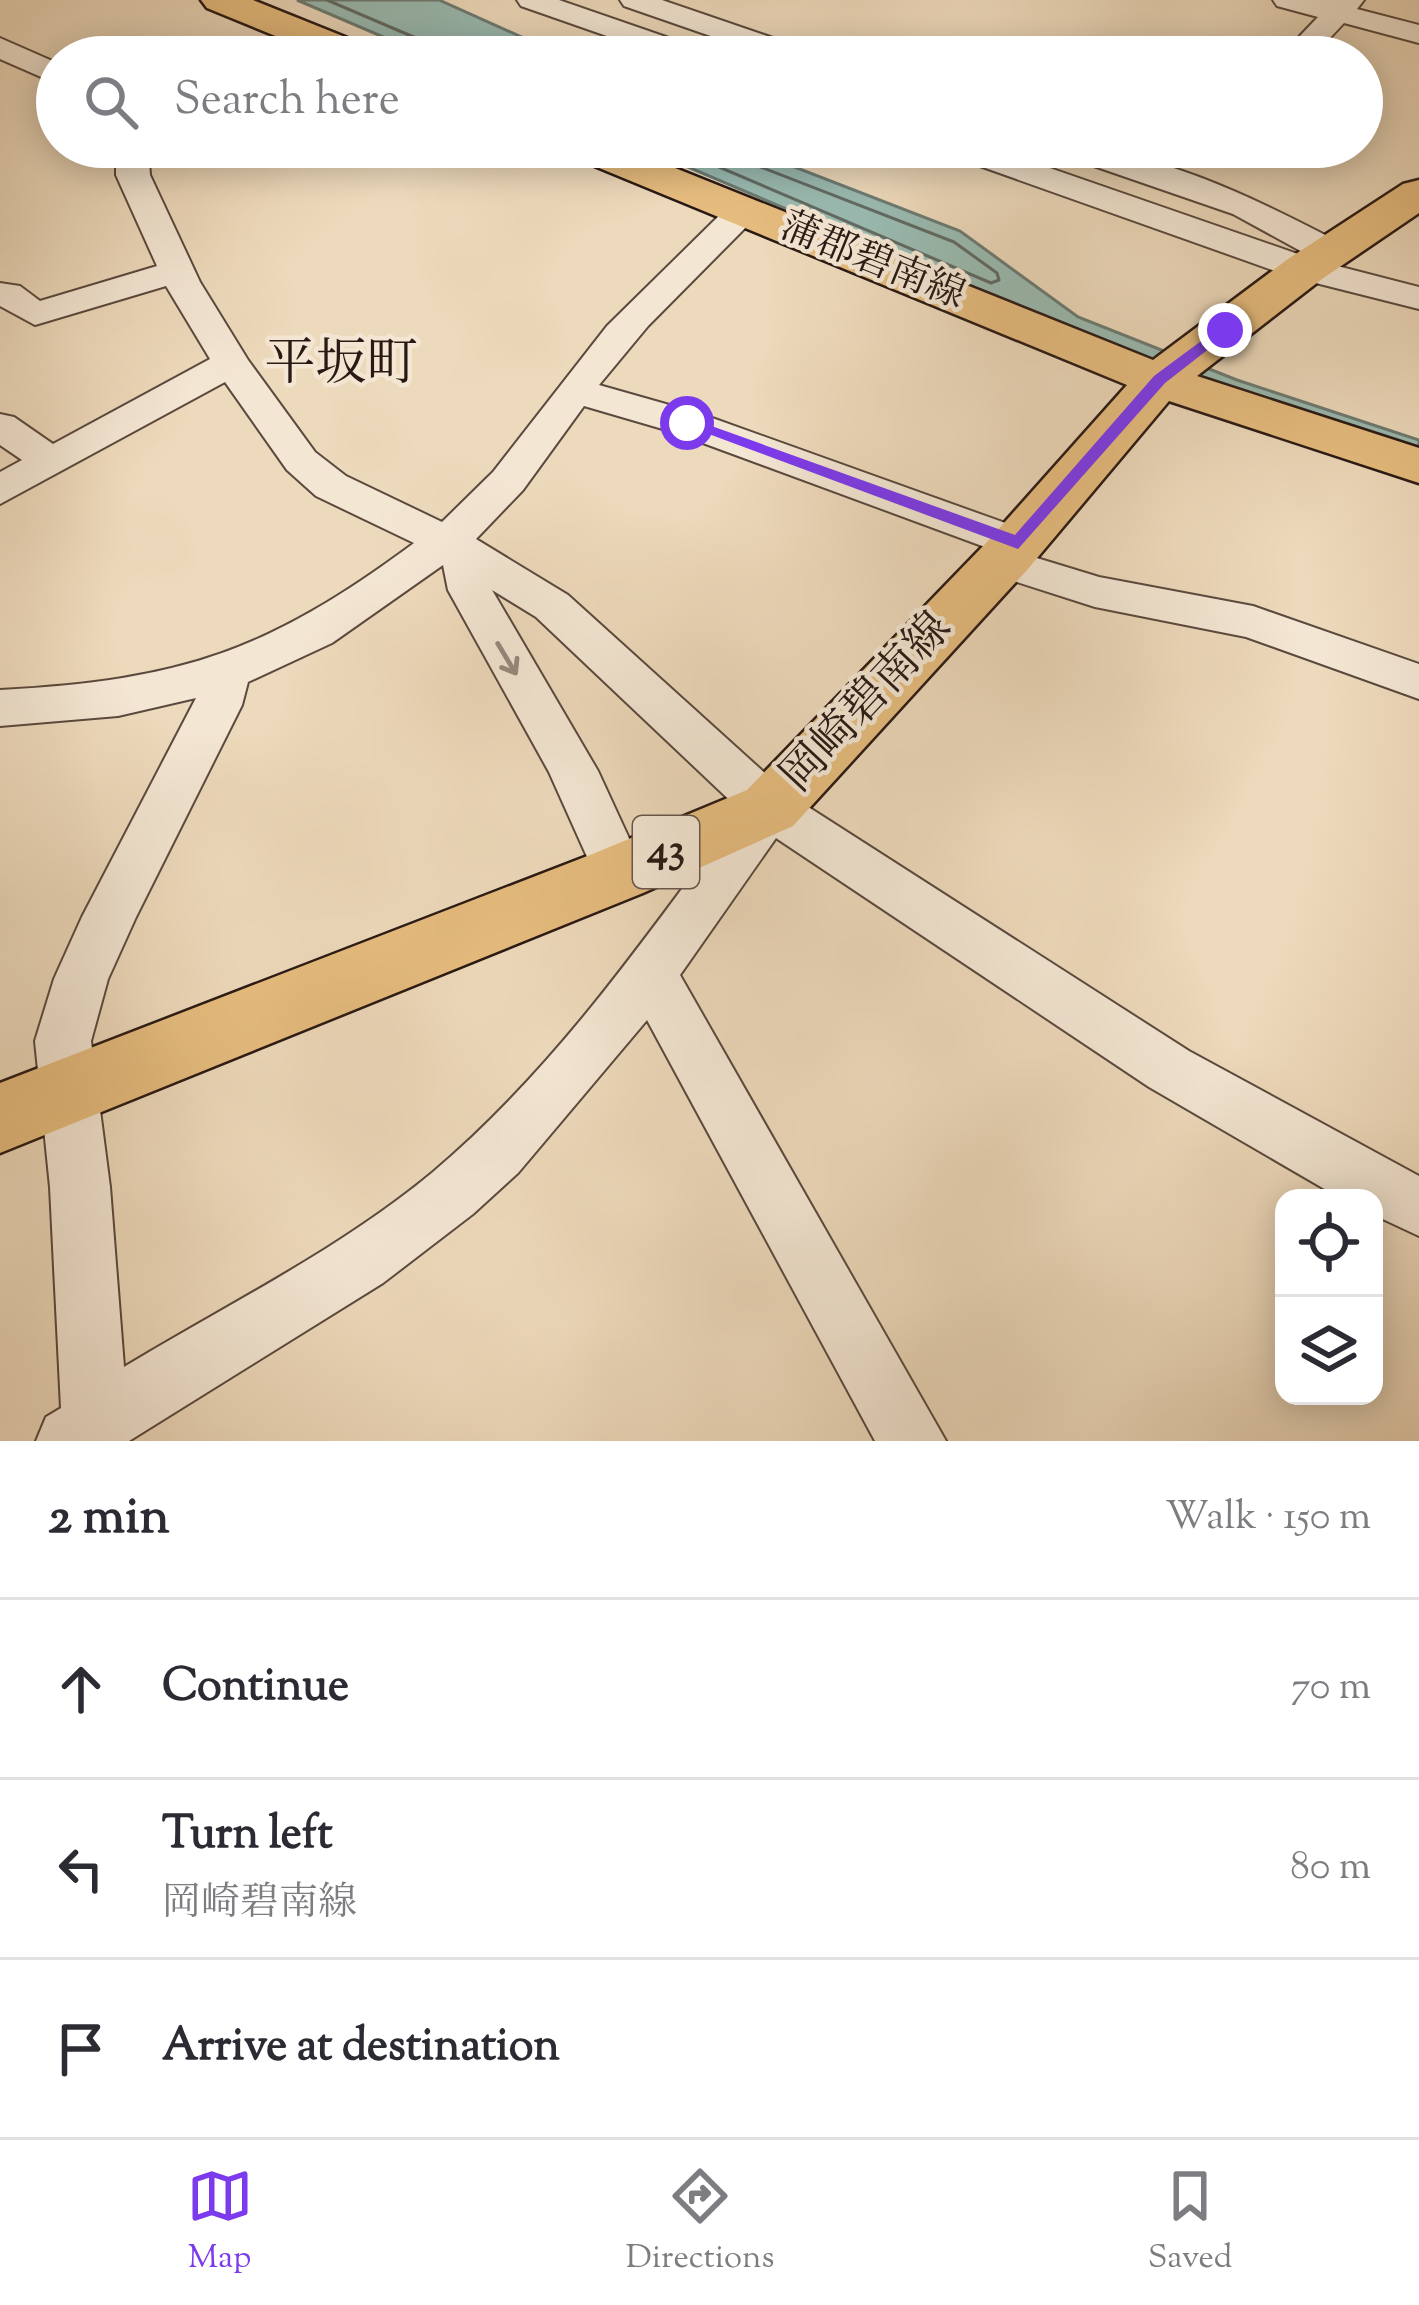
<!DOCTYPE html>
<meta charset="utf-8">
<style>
:root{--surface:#fff;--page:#f2f2f3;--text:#2b2b33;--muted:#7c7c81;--line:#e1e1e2;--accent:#7c3aed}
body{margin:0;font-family:"Sorts Mill Goudy","Noto Serif JP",serif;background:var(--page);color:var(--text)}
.controls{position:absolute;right:36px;bottom:36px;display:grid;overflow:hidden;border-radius:24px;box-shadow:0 6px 30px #0003}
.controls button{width:108px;height:108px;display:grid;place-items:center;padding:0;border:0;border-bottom:3px solid var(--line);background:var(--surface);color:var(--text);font:60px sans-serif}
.stop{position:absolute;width:36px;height:36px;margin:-27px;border:9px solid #7c3aed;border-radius:50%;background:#fff}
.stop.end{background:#7c3aed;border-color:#fff;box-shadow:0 3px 12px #0008}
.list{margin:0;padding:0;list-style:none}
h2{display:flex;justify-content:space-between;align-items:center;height:156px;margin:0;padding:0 48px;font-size:51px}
h2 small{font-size:39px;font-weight:400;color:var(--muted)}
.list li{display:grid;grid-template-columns:78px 1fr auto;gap:36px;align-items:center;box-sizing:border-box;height:180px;padding:0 48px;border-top:3px solid var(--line)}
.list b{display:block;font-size:45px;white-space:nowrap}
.list p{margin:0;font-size:39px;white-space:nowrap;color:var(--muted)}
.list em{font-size:39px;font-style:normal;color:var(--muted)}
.icon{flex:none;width:66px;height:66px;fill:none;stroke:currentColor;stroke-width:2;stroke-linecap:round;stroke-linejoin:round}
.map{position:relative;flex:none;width:1419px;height:1441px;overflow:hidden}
.search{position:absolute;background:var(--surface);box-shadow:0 6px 30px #0003;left:36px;right:36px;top:36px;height:132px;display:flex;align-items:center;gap:30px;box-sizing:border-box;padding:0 42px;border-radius:66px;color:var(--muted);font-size:45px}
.sheet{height:696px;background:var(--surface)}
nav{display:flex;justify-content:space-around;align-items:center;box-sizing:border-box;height:168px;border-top:3px solid var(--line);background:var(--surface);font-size:33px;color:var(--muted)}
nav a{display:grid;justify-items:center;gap:6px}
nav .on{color:var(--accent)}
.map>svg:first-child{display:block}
.water{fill:#99bab1;stroke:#6c7a72;stroke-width:3}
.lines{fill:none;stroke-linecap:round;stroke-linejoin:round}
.shore{stroke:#616a62;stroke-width:3}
.minor-casing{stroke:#5a493e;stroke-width:4}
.major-casing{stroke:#291914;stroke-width:5}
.minor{fill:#f3e6d3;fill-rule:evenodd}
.major{fill:#e6bc7e;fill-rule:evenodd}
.oneway{stroke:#988a7d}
.route{fill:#7c3aed}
.labels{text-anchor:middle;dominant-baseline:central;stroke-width:9;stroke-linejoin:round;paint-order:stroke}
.far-street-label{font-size:39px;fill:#291914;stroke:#f3e6d3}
.shield{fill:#f3e6d3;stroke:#66564d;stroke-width:3}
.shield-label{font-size:42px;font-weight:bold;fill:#291914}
.street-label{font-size:45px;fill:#291914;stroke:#f3e6d3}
.quarter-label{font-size:51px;fill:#291914;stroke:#f3e6d3}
</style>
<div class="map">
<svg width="1419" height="1441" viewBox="0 0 1419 1441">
<rect width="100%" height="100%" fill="#edd9bb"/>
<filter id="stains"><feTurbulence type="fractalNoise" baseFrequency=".00167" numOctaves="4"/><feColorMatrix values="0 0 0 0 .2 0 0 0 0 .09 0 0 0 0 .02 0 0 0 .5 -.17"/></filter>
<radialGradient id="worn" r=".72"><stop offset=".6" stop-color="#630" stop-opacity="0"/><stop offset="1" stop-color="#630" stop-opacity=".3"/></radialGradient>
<path class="water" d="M 297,0 L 439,0 L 566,57 L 430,57 Z
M 641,147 L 743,147 L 960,231 L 1078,317 L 1237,380 L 1419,440 L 1419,456 L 1094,340 Z"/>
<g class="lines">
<path class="shore" d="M 327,0 L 423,41 L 430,57
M 672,147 L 991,283 L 999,280 L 997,273 L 954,242 L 753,164 L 745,147"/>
<g class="minor-casing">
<path id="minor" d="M 517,0 L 559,0 L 692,46 L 696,52 L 693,57 L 667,57 L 521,6 Z
M 620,0 L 662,0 L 811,51 L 815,57 L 771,57 L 624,6 Z
M 1273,0 L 1364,0 L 1357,9 L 1419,25 L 1419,43 L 1344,23 L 1312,57 L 1280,57 L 1318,17 L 1277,6 Z
M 0,38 L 57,63 L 57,84 L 0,59 Z
M 116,147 L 148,147 L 150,175 L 200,282 L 248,360 L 315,452 L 346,476 L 442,522 L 493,472 L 607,326 L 731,204 L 755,204 L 760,211 L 755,218 L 648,326 L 599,385 L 701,414 L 1033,533 L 1040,543 L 1027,555 L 1099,577 L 1253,606 L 1419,664 L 1419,699 L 1246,637 L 1095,607 L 986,572 L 979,562 L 993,550 L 673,432 L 584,406 L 523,490 L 476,539 L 568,595 L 788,794 L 1189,1051 L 1419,1176 L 1419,1236 L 1374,1215 L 1374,1198 L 1340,1198 L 1149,1087 L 776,838 L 680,975 L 946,1441 L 875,1441 L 647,1020 L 518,1173 L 473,1214 L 383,1283 L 129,1441 L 36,1441 L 46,1417 L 61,1408 L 50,1187 L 35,1041 L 54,979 L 82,917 L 196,698 L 118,716 L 0,726 L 0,690 C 182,680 267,652 414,543 L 316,496 L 287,470 L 225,382 L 0,504 L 0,472 L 22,460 L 0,445 L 0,414 L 14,417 L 53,444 L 210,359 L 166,286 L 35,325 L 0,306 L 0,283 L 20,286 L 40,301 L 157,266 L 116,175 ZM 443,565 L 448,590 L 549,772 L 601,888 L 619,894 L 637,888 L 645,873 L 598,771 L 492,590 L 536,617 L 740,810 C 646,937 555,1069 433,1172 C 339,1250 228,1304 124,1367 L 110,1187 L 91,1041 L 108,979 L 136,917 L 242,705 L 248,682 L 332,643 Z
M 942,147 L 989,147 L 1318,261 L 1419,287 L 1419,309 L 1292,277 L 946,154 Z
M 1055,147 C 1155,147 1255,199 1343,244 L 1348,252 L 1343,260 L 1317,260 L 1233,214 L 1059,154 Z"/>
</g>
<g class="major-casing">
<path id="major" d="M 201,0 L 253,0 L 375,49 L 381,57 L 327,57 L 207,8 Z
M 564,147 L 623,147 L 1153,360 L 1288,259 L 1403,184 L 1419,180 L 1419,213 L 1322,279 L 1197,376 L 1419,448 L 1419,483 L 1169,401 L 1027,570 L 793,826 L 643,893 L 0,1153 L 0,1083 L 595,853 L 747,790 L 987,542 L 1127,385 L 570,156 Z"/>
</g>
<use href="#minor" class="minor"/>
<use href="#major" class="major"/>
</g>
<defs><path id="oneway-shaft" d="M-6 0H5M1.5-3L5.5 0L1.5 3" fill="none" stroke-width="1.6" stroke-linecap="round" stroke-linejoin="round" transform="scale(3)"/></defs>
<use class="oneway" href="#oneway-shaft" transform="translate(507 659) rotate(59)"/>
<path class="route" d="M 1220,327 L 1233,330 L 1165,383 L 1018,549 L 679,423 L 692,419 L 1015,535 L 1154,376 Z"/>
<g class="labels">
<g class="far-street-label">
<text transform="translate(872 263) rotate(22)">蒲郡碧南線</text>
</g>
<rect class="shield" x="633" y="816" width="66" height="72" rx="9"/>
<g class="shield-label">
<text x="666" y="852">43</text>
</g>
<g class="street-label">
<text transform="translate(868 704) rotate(-47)">岡崎碧南線</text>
</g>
<g class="quarter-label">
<text x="341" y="366">平坂町</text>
</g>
</g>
<rect width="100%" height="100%" filter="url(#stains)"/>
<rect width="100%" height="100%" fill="url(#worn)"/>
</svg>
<div class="controls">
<button><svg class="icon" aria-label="locate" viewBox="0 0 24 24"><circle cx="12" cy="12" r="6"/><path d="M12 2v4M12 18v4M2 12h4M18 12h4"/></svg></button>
<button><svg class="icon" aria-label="layers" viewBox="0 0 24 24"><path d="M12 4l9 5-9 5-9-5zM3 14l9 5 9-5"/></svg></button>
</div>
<div class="stop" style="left:687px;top:423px"></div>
<div class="stop end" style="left:1225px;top:330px"></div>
<div class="search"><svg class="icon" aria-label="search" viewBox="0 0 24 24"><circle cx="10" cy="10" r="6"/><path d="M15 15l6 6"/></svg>Search here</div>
</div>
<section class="sheet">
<h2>2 min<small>Walk · 150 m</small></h2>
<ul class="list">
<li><svg class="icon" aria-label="ahead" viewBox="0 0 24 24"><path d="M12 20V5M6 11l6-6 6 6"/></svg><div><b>Continue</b></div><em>70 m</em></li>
<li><svg class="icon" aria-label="left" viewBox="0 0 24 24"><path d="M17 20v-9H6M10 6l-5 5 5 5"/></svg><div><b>Turn left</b><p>岡崎碧南線</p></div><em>80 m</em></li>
<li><svg class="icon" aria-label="arrive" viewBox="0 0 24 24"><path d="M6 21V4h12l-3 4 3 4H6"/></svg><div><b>Arrive at destination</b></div></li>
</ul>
</section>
<nav>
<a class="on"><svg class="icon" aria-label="map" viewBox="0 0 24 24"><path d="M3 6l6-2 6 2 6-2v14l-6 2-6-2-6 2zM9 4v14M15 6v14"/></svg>Map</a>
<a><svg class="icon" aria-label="directions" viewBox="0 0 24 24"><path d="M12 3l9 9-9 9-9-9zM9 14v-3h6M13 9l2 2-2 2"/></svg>Directions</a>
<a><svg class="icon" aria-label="saved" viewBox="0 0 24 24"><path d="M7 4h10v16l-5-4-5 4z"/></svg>Saved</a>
</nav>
